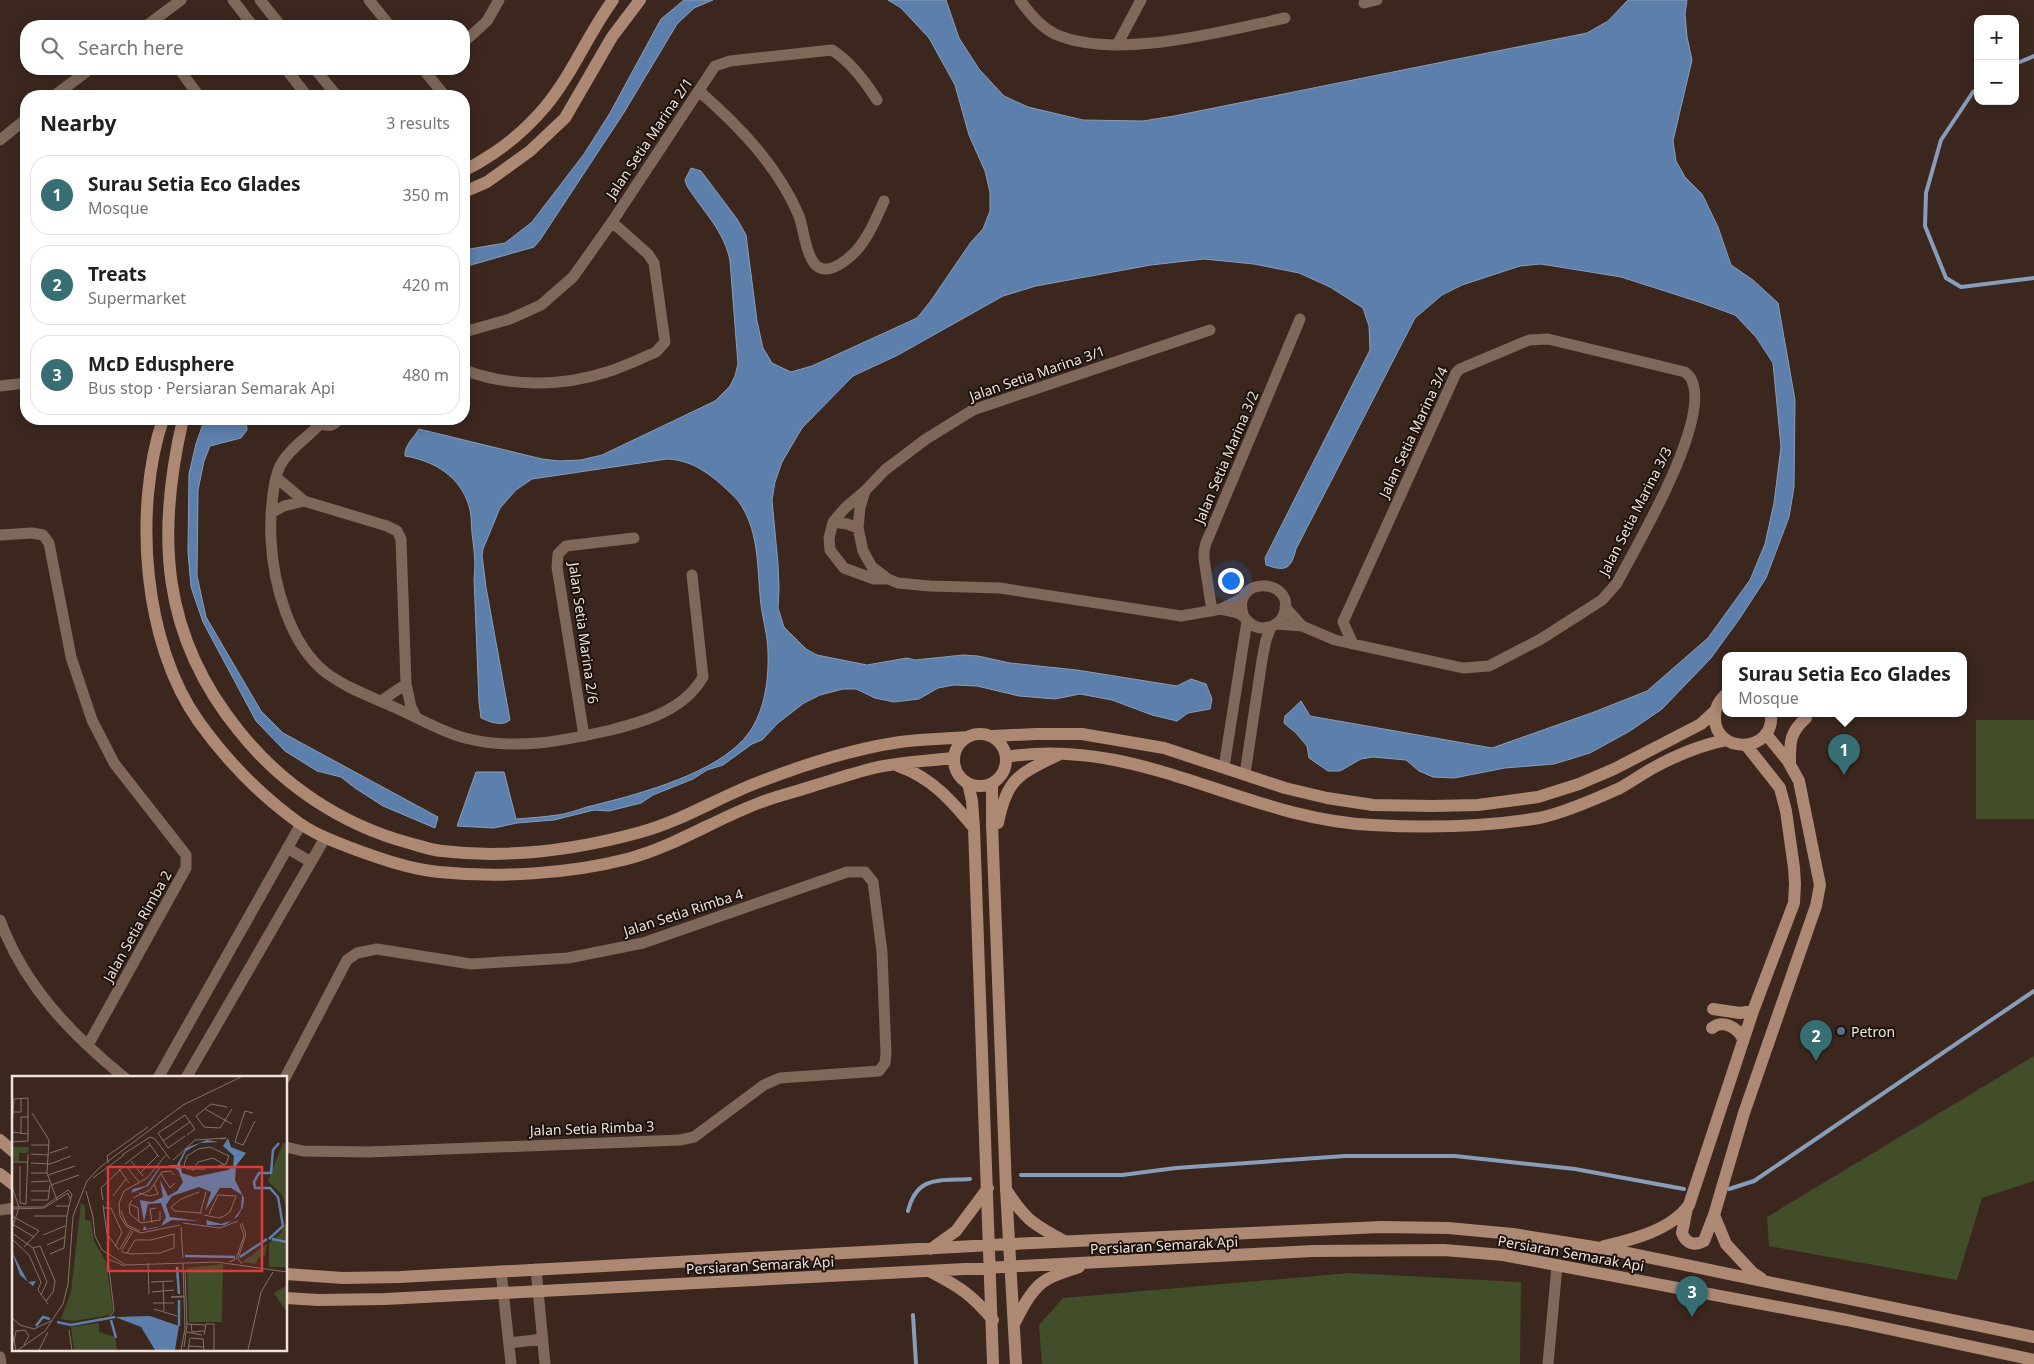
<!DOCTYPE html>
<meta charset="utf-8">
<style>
:root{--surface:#fff;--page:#f2f2f2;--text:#202124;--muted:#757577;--line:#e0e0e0;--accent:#366e74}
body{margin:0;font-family:"Noto Sans",sans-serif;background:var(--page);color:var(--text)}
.controls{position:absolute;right:15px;top:15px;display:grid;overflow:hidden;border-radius:10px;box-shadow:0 2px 12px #0003}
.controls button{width:45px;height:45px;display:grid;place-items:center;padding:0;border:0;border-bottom:1px solid var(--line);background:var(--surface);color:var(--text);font:25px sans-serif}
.you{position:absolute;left:1230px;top:580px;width:18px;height:18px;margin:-12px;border:4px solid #fff;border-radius:50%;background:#1a73e8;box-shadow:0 0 0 8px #1a73e833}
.badge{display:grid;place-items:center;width:32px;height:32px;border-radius:50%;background:var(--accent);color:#fff;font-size:16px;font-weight:700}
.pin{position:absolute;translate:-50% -41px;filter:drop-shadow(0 1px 2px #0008)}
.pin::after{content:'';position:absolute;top:26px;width:18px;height:15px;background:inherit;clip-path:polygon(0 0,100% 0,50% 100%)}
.popup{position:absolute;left:1722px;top:652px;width:245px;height:65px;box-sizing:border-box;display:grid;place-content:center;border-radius:10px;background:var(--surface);filter:drop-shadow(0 1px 4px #0005);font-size:16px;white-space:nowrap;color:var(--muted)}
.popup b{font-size:19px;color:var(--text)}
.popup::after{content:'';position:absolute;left:50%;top:100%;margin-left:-10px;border:10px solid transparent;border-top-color:var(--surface)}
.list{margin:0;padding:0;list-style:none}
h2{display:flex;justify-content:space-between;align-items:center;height:65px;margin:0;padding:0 20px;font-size:21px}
h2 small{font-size:16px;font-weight:400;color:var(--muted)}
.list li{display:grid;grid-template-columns:32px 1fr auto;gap:15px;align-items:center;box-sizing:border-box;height:80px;margin:0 10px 10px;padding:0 10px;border:1px solid var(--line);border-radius:20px}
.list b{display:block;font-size:19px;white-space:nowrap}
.list p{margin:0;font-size:16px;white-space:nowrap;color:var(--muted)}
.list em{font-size:16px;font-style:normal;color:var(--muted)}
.icon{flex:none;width:28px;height:28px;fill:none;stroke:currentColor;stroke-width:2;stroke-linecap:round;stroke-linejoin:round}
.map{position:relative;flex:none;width:2034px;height:1364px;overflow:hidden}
.search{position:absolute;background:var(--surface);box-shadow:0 2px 12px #0003;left:20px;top:20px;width:450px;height:55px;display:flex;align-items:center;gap:12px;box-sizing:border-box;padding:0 18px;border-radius:20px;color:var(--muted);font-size:19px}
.panel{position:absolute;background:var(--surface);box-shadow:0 2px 12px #0003;left:20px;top:90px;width:450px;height:335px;border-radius:20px}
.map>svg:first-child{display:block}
.green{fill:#424d2a}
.water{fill:#5c7fac;stroke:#889dba}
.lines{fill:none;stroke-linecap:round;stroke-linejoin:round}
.stream{stroke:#889dba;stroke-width:4}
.street{stroke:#7f675a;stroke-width:11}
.secondary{stroke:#ad8873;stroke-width:12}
.service-dot{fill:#5c6f8a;stroke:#1b120e;stroke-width:2}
.labels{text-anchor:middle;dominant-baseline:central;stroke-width:4;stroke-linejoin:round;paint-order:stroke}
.street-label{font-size:14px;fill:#efe2db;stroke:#1b120e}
.poi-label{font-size:14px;fill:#efe2db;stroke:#1b120e;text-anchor:start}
.inset-river{fill:none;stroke:#5c7fac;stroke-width:2.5}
.inset-road{fill:none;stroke:#837269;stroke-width:1}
.view{fill:#d83b3a;fill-opacity:0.15;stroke:#d83b3a;stroke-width:2.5}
.inset-edge{fill:none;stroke:#efe2db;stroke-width:2.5}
</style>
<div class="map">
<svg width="2034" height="1364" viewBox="0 0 2034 1364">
<rect width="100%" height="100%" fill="#3b271d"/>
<path class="green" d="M 1976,720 L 2034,720 L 2034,819 L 1976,819 Z
M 2034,1056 L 2034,1181 L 1982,1198 L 1957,1280 L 1769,1246 L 1767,1217 Z
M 1350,1273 L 1521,1282 L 1520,1364 L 1042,1364 L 1039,1325 L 1063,1298 Z"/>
<path class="water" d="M 684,0 L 713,0 L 694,8 L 677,24 L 623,114 L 540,240 L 534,247 L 464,267 L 464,250 L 505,243 L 532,222 L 584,154 L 610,113 L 661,19 Z
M 888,0 L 946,0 L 959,38 L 979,69 L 1004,96 L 1028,107 L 1083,120 L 1143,121 L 1174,116 L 1587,33 L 1608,21 L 1628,0 L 1687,0 L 1685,14 L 1687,37 L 1692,60 L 1673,141 L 1676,161 L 1685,177 L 1702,194 L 1718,227 L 1731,265 L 1753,280 L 1778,303 L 1795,400 L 1794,487 L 1789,517 L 1766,578 L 1740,618 L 1711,658 L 1662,709 L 1630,731 L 1590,753 L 1554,764 L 1505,768 L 1454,778 L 1433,777 L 1419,771 L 1406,760 L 1373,757 L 1361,759 L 1340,771 L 1328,771 L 1309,758 L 1307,746 L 1296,733 L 1284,723 L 1285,716 L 1301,701 L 1310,716 L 1492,748 L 1594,712 L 1647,691 L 1708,638 L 1750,580 L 1765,544 L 1774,503 L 1781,447 L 1773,363 L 1756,337 L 1735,315 L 1699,302 L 1621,277 L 1541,264 L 1520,266 L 1462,285 L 1442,295 L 1415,318 L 1296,549 C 1291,569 1286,572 1266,565 L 1265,558 L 1370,350 L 1369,326 L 1363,308 L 1330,287 L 1299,273 L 1254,264 L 1204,259 L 1151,265 L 1036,286 L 1003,296 L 898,355 L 853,376 L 802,428 L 782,462 L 775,482 L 772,500 L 778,564 L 779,588 L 778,608 L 784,627 L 806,649 L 817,655 L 867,665 L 907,658 L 915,660 L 963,655 L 978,656 L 1010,663 L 1077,670 L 1177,686 L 1191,679 L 1206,684 L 1212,699 L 1210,709 L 1188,713 L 1177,721 L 1152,715 L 1112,700 L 1080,694 L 1055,699 L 1019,696 L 977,686 L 954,685 L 938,688 L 919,699 L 894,702 L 875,698 L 856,689 L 843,689 L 820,695 L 804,703 L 778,723 L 762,740 L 752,744 L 723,765 L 707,770 L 693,779 L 653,795 L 641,803 L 609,811 L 594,810 L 554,820 L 517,823 L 494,828 L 457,826 L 476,772 L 504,772 L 516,819 C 530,818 544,817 557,815 C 567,814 577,810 587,807 C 632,796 705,777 739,744 C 763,722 769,685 768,653 C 768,637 763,620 761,605 C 757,571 760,535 741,505 C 737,498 729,492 723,486 C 706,471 690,460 667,459 L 532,479 L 516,490 L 500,508 L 483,549 L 482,555 L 486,587 L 510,720 C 502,727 490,722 481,718 L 479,702 L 474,579 C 476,561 474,551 472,533 C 471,524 472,515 469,506 C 460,476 434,461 405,456 C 404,446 414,437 419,429 L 542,459 L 559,461 L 581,460 L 602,455 L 715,401 L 730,386 L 735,376 L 738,364 L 730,261 C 725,232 702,210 687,186 L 685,180 L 691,168 L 701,171 L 737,219 L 746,235 L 757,321 L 763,348 L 772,363 L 791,372 L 812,366 L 917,318 L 930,302 L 971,242 L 983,229 L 990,211 L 990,192 L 985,171 L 969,135 L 955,85 L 929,38 L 901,8 Z
M 208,419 L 246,419 L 247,430 L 241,438 L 210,446 L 204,461 L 198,490 L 197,576 L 206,617 L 261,711 L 283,733 L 438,817 L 435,828 L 383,806 L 355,788 L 341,777 L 317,771 L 285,751 L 256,721 L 203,622 L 191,587 L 188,552 L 189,474 L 196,444 L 204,421 Z"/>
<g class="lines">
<path class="stream" d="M 2015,64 L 2034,56
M 1978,88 L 1973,92 L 1941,140 L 1926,193 L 1925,226 L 1946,278 L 1961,287 L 2034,278
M 1021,1175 L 1122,1175 L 1176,1168 L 1345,1156 L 1455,1156 L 1575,1169 L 1684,1189
M 1729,1189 L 1754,1181 L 2034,991
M 908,1211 C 917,1175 939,1181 970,1179
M 913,1315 L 916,1364"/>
<path class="street" d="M 233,0 L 253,26
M 260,0 L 281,26
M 369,0 L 390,26
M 1020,0 C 1029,13 1041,27 1055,34 C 1116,61 1222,31 1285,18
M 1364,3 L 1377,0
M 146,26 L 181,0
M 464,42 L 487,21 L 499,0
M 1117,45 L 1141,0
M 179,69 L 199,96
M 286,69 L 307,96
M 315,69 L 337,96
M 423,69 L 445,96
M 699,91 C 739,126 778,166 799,216 C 804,229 806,262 820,268 C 834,274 856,253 863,242 C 872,230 878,214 884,201
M 54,96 L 90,69
M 0,140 L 26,119
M 464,332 L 510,319 L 541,305 L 573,277 L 612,222 L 715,66 L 730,61 L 832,50 C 851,62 865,81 877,100
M 464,339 L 464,352
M 464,370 C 509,387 561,387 607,372 C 624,367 640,359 656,352 L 665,342 L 654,263 L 648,254 L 612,222
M 0,386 L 26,383
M 316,419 C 323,427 332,428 339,419
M 320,424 C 307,438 290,448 281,464 C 272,480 270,521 271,539 C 273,583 289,643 325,672 C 346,688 372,697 396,708 C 419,718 441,732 465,738 C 515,751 562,741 611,730 C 646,721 684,710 703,677 L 692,575
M 277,478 L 304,501 L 387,526 L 397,531 L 401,539 L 406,684 L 411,707 L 416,717
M 865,491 L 860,508 L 858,528 L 863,551 L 872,567 L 888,579 L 898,583 L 930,586 L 1000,588 L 1181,616 L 1221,609 L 1243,598
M 271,513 L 284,506 L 304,501
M 833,522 L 847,524 L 858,528
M 0,535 L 32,533 L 43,535 L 49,543 L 71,657 L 92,720 L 114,763 L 186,855 L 186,868 L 88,1045
M 888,579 L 874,579 L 844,568 L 830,550 L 829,538 L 833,522 L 845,508 L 865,491 L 885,470 L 926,439 L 973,410 L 1210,330
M 1285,607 L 1302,626
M 1221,609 C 1227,611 1234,611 1240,614 C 1245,617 1247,621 1251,624 C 1262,632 1279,627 1284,614 C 1297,577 1228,575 1244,617
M 1212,611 L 1204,559 L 1204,551 L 1206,543 L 1300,319
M 1343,622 L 1353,644
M 1276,624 L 1302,626 L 1335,640 L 1463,668 L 1489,666 L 1541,639 L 1602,600 L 1617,583 C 1638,543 1710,422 1692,381 C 1691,377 1688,375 1685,372 L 1548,339 L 1529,340 L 1460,369 L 1456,373 L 1343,622
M 381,701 L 406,684
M 584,736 L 557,567 L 558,554 L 566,546 L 634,538
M 1224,767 L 1247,621
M 1245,774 L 1262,660 L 1266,640 L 1271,627
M 287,848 L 311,862
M 0,920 C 24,986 72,1035 125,1078
M 158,1078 L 301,824
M 186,1078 L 325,838
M 285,1078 L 347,960 L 357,953 L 377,949 L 471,964 L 568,958 L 643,943 L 847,872 L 865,872 L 873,882 L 882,952 L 886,1054 L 885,1063 L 879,1071 L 780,1078 L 764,1085 L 694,1137 L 680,1140 L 369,1152 L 303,1151 L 286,1147
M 0,1210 L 14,1208
M 536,1269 L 545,1364
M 501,1271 L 511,1364
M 509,1343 L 543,1339
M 0,1357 L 1,1364
M 1548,1364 L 1557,1266"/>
<path class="secondary" d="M 464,170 C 475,166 484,159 494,153 C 513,140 530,125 545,107 C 572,75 588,34 613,0
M 464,192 L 487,182 L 530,151 L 565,118 L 612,37 L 640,0
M 163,419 C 133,509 143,644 199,722 C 227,761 260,795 299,823 C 315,834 333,841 351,848 C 379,858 408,869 439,872 C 498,878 569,874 627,859 C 673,847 714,820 759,803 C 776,796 795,792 813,786 C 833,780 853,773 874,768 C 900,762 927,761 953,758
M 183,419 C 156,535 161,635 239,731 C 282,785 342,825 409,843 C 420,846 431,850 442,851 C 509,859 576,850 641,832 C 681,821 716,799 754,784 C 800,766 851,749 900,742 C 922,739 945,739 967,737
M 1725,695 C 1719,701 1715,707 1715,716 C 1713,755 1775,754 1771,714
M954 760a26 26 0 1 1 52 0a26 26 0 1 1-52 0Z
M 992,736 L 1036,734 L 1082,734 L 1164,748 L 1285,788 L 1327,798 L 1373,805 L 1432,806 L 1478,805 L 1538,797 L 1579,784 L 1614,769 L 1701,724 L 1715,711
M 1006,757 C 1139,735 1246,820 1373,825 C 1428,828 1485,827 1539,818 C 1560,814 1600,797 1620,788 C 1631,782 1642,774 1653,768 C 1675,756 1701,745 1726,740
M 1790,764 C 1790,743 1789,733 1806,718
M 898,766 C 931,777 952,801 974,828
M 968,783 L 972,801 L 974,828 L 993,1364
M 992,783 L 992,824 L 1006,1189 L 1016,1364
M 998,823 C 1007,778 1019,774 1058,755
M 1713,1009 L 1740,1013 L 1753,1011
M 1712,1028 C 1723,1019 1738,1028 1743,1039
M 0,1140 L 14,1152
M 0,1174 L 14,1185
M 1007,1191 C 1026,1221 1034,1224 1064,1241
M 1687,1208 L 1682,1233 C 1686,1244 1695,1246 1704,1241 L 1714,1215
M 1604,1246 C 1632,1240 1671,1230 1689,1205 L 1753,1011 L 1794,903 L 1795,884 L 1794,868 L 1786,811 L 1780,788 L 1746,745
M 931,1249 L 956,1231 L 988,1188
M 931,1272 C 960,1287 972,1295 993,1320
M 286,1274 L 343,1278 L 400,1277 L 1010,1244 L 1381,1227 L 1448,1228 L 1513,1234 L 1613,1250 L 2034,1337
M 1762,1279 L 1753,1273 L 1726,1244 L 1714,1215 L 1744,1113 L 1816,906 L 1820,885 L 1799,781 L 1788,761 L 1766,734
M 286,1298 L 318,1300 L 385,1299 L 1313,1251 L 1444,1250 L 1503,1255 L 1847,1320 L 2034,1360
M 1014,1324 C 1022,1309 1031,1289 1046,1280 C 1056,1274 1068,1271 1079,1267"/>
</g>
<circle class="service-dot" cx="1841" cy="1031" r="5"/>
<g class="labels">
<g class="street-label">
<text transform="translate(649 138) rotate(-56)">Jalan Setia Marina 2/1</text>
<text transform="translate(1037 373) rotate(-19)">Jalan Setia Marina 3/1</text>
<text transform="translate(1413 432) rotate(-65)">Jalan Setia Marina 3/4</text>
<text transform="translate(1226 457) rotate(-67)">Jalan Setia Marina 3/2</text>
<text transform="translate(1635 511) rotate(-63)">Jalan Setia Marina 3/3</text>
<text transform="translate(584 633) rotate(82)">Jalan Setia Marina 2/6</text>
<text transform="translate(683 912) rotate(-18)">Jalan Setia Rimba 4</text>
<text transform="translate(137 926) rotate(-61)">Jalan Setia Rimba 2</text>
<text transform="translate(592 1128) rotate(-2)">Jalan Setia Rimba 3</text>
<text transform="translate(1164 1245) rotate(-3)">Persiaran Semarak Api</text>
<text transform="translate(1571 1253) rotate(10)">Persiaran Semarak Api</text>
<text transform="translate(760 1265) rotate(-3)">Persiaran Semarak Api</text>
</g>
<g class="poi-label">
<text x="1851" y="1031">Petron</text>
</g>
</g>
<g transform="translate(12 1076)">
<rect width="275" height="275" fill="#3b271d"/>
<path d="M 275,66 L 275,135 L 270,119 L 256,105 L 271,67 ZM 0,71 L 17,71 L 16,77 L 7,77 L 7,85 L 2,85 ZM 69,127 L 73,130 L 73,144 L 79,145 L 82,165 L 94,186 L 101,234 L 98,239 L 62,245 L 49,243 L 59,216 ZM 275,144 L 275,191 L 257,191 L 257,167 L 269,157 ZM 255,168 L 253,180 L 246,182 L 244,188 L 230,186 ZM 211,188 L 210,246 L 177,246 L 175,192 ZM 275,209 L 275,234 L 274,235 L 262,217 ZM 87,247 L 87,256 L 103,261 L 105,274 L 62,274 L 59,251 Z" fill="#424d2a"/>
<path d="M 216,62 L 219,71 L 234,77 L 224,90 L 223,104 L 232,122 L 231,131 L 225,141 L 213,149 L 195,149 L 194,144 L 209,148 L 221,144 L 229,133 L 230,119 L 219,112 L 208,112 L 193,135 L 199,116 L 187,111 L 160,120 L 154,129 L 158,141 L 187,145 L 160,144 L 151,149 L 144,152 L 133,154 L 131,154 L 132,150 L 135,153 L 149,150 L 154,141 L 149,127 L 136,128 L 132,146 L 128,124 L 140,126 L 151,121 L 148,104 L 156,120 L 165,115 L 171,106 L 166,94 L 159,90 L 148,92 L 136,110 L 119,117 L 121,113 L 134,110 L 147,92 L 159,89 L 165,89 L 174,72 L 195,64 L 207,66 L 188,67 L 174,75 L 168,87 L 170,97 L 182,101 L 216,94 L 221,90 L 222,80 L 211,70 ZM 0,176 L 16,206 L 24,205 L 21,210 L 8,199 ZM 138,240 L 167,250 L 163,274 L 143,274 L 129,251 L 103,241 Z" fill="#5c7fac"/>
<path class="inset-river" d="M 257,163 L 271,150 L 266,121 L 258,112 L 243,112 L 242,106 L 247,97 L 259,97 L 261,74 L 267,67M 260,163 L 275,166M 173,180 L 223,181M 228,181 L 255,163M 165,191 L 167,218M 167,224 L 167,250M 99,244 L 104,262M 45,246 L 59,249 L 103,241M 24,250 L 31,241 L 38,243"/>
<path class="inset-road" d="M 215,31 L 199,28 L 184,40 L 192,51 L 208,52 L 220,33M 193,33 L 220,48M 1,36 L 9,36 L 9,22M 20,37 L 37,64 L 35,97 L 45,124M 241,37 L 233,35 L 223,66 L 231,69 L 243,45M 0,51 L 2,23 L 16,22 L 16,65 L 0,66M 0,56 L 16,58M 9,58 L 9,41 L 16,41M 173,60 L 156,72 L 146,57 L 173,39 L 183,53 L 175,59M 151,65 L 178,46M 136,66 L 147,81M 19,69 L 37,69M 38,77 L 56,71M 19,78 L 37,79M 110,79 L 138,61 L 143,63 L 158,83M 154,79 L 135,102 L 112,115 L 107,127 L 108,140 L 115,151 L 129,157 L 168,149M 161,84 L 183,64 L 214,62 L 209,63M 119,85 L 131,100M 0,86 L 16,86M 19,87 L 38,88 L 59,80M 96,87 L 95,80 L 136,51M 113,88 L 138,69M 8,90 L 8,127 L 14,128 L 16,78M 114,90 L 127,106M 107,93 L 117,107M 193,93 L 175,93 L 172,89 L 175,80 L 186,73 L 198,71 L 217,80 L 214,88 L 199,92M 180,95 L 186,86 L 201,82 L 213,89M 19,97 L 35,97M 128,97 L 146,79M 149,98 L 158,112 L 163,107M 36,99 L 63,90M 81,102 L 112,79M 19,106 L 37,105M 39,109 L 67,99M 0,111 L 7,131 L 0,153M 19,115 L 37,115M 74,115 L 81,141M 127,117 L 137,120 L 146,118 L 142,108M 101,120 L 114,103M 121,122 L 138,114 L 150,96 L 159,95 L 162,99M 19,124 L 36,124 L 38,109M 91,124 L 89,112 L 112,90M 120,124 L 117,129 L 118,138 L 129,147 L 148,144 L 148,135M 118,128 L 126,132 L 127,146M 91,129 L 95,158 L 107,174M 44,130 L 57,130 L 55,140M 0,131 L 31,131 L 56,114 L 60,118 L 57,130M 159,131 L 162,135 L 190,137M 159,131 L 169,123 L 187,116M 91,132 L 99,132 L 110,156 L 103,171M 0,133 L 32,132 L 56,117 L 58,123M 109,135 L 115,149 L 128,155M 188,138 L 194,116M 192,139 L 207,142 L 212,140 L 218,136 L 224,120 L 206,119 L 197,138M 0,140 L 27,155 L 12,171M 22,140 L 55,140 L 52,172 L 38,178M 81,141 L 83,160 L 90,174 L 114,189 L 205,186 L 275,196M 140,147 L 138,133 L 144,132M 171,147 L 208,152 L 226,145M 230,147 L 234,158 L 226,183 L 230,188M 2,149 L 22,161M 169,151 L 171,182M 0,157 L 21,172 L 35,206 L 29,219M 31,159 L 53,150M 0,163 L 17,179 L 29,206 L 26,214 L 36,228M 35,169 L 53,161M 21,172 L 28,170 L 43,205 L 41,216 L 34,225M 108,173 L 119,154M 110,174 L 121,155M 109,175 L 113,177 L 115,177 L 119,178 L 148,177 L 162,172 L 162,158 L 139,164 L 123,164 L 115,177M 217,186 L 224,183 L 232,160 L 228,148M 136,187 L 137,218M 139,206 L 161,205M 151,206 L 152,235M 140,216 L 162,214M 172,220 L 159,221 L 173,221M 141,227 L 162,227M 142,233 L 165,240M 0,242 L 8,249 L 22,253 L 39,245M 87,243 L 97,242 L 102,235 L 96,183 L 113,190M 175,248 L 193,249M 179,248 L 180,256 L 192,255M 57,254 L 60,274M 0,256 L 4,274M 175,256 L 190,259M 192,259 L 194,248 L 202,248 L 202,274M 2,266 L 4,255 L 13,254 L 17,260 L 12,269M 176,270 L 192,271M 172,271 L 175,249 L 173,195M 6,274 L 33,255 L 51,228 L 56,208 L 61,140 L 75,105 L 87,92 L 171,29 L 229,1M 27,274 L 36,256M 169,274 L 173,253 L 171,187M 176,274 L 178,262 L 191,263 L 192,274M 236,274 L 249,216 L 261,196"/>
<path class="view" d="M 96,91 L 250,91 L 250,195 L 96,195 Z"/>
<rect width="275" height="275" class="inset-edge"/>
</g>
</svg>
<div class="controls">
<button>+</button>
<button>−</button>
</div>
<div class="you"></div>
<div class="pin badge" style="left:1844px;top:775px">1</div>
<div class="popup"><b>Surau Setia Eco Glades</b>Mosque</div>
<div class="pin badge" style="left:1816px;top:1061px">2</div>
<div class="pin badge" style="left:1692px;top:1317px">3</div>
<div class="search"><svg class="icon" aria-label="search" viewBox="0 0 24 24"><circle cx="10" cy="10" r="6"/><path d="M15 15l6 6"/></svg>Search here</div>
<section class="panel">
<h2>Nearby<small>3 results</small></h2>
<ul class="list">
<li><span class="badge">1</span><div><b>Surau Setia Eco Glades</b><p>Mosque</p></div><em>350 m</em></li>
<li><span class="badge">2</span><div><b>Treats</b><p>Supermarket</p></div><em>420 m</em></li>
<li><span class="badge">3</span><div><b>McD Edusphere</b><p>Bus stop · Persiaran Semarak Api</p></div><em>480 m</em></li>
</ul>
</section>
</div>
